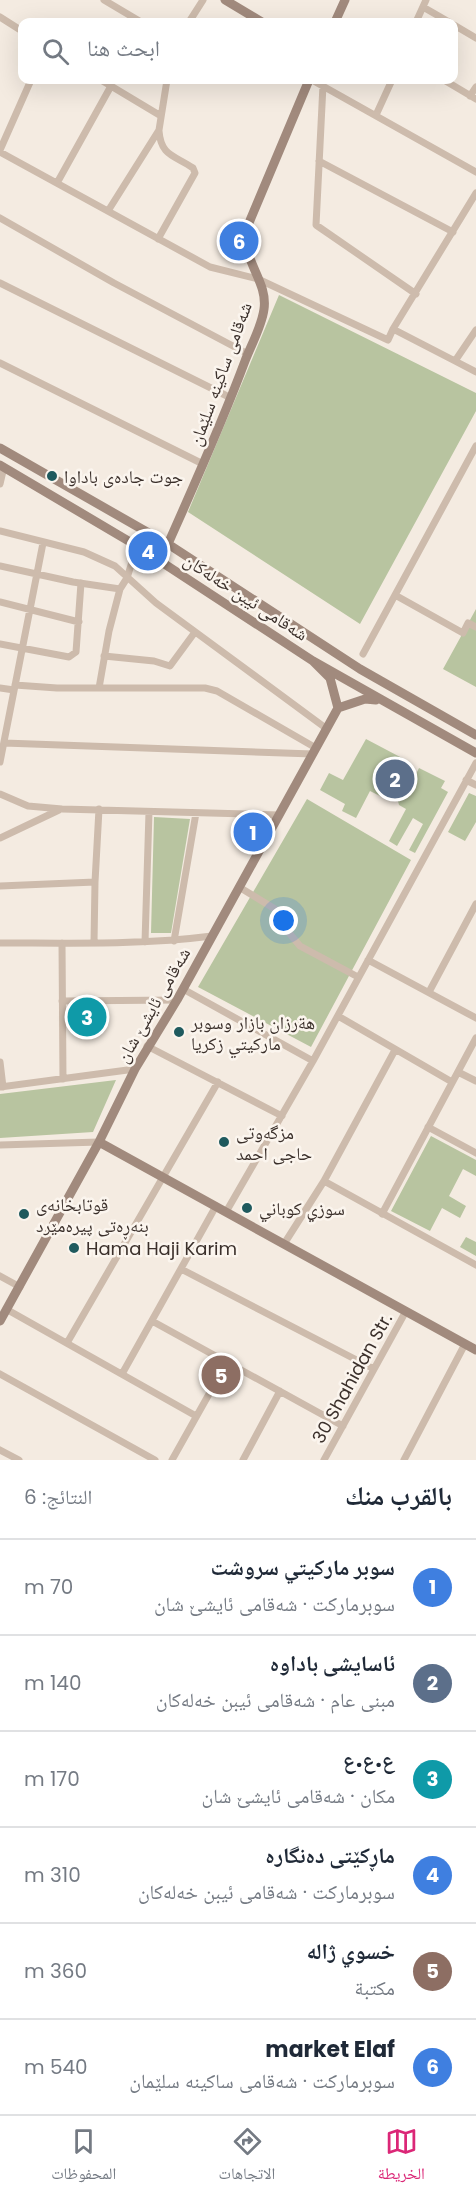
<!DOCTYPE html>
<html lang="ar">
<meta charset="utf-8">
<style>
:root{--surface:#fff;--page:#f2f2f3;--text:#1f2937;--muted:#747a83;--line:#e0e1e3;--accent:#db2777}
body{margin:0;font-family:Poppins,"Noto Naskh Arabic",sans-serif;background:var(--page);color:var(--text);direction:rtl}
.you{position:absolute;left:284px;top:921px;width:21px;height:21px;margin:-15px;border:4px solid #fff;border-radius:50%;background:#1a73e8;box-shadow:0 0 0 9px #1a73e833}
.badge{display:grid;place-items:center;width:39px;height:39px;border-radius:50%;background:var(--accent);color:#fff;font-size:20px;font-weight:700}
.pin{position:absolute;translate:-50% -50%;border:3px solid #fff;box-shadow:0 2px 6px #0006}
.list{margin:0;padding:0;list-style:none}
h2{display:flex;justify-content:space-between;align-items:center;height:78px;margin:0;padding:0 24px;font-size:26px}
h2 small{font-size:20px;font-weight:400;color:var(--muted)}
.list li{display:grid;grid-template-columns:39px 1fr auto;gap:18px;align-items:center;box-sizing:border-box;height:96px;padding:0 24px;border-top:2px solid var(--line)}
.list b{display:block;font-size:22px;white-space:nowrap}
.list p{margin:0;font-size:20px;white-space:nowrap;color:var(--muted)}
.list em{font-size:20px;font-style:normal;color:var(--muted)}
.icon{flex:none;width:33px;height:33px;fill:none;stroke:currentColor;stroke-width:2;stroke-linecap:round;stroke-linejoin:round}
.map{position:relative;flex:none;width:476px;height:1460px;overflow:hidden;direction:ltr}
.search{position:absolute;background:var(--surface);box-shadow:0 6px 24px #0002;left:18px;right:18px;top:18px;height:66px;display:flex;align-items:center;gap:15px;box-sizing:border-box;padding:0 21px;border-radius:12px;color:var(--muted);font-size:22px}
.sheet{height:654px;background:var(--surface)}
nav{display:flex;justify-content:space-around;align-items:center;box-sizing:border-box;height:84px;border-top:2px solid var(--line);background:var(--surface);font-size:16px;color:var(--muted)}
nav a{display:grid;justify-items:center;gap:3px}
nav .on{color:var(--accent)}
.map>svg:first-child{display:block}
.green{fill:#b8c4a0}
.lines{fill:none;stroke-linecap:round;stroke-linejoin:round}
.street{stroke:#cdbbac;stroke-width:7}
.secondary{stroke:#a18a7d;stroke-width:9}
.poi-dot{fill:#1f5a5e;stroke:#fbf5ee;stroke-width:2}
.labels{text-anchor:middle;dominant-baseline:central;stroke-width:5;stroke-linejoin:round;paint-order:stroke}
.street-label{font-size:18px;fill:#3b302b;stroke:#fbf5ee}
.poi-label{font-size:18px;fill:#3b302b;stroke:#fbf5ee;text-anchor:start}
</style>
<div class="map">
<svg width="476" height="1460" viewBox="0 0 476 1460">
<rect width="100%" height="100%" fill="#f4ebe1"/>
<path class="green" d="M 279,295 L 476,393 L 476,411 L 360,624 L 188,512 Z
M 476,609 L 476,687 L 443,669 Z
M 366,739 L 402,758 L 399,765 L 416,774 L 419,768 L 445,781 L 441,788 L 448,792 L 415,853 L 409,850 L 423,824 L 413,818 L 397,846 L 389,841 L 406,809 L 399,805 L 396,793 L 380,796 L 370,791 L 356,818 L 342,811 L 345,804 L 320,790 L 329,773 L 343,780 Z
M 469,793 L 476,796 L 476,822 L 465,841 L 448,832 Z
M 307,799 L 411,860 L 311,1047 L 198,987 Z
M 154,817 L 190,819 L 171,933 L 151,933 Z
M 116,1080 L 93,1132 L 0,1138 L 0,1094 Z
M 431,1136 L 476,1160 L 476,1176 L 463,1169 L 449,1196 L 466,1206 L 460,1218 L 442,1208 L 430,1231 L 391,1211 Z
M 466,1237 L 476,1242 L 476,1256 L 460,1247 Z"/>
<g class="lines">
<path class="street" d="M 104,0 L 141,22
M 423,7 L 449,22
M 0,17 L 22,31
M 189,22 L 203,0
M 416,22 L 426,0
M 454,25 L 476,38
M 101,80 L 161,116
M 312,80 L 476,172
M 444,80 L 476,99
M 323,85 L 316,225 L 416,294
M 470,96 L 476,87
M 376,115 L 392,80
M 0,150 L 31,80
M 0,152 L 210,267 L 258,279 L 388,340 L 393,329 L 476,193
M 319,161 L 453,232
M 57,183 L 111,86
M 108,211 L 159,130 L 167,80
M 0,218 L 114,283 L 248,354
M 158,239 L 195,173 L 193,168 C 174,155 161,156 159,131
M 0,283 L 231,398
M 393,329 L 455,361 L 476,330
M 455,361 L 476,372
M 0,363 L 203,464
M 0,484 L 4,467
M 0,531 L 84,552 L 115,566 L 156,603 L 327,729
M 0,566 L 73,582 L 120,589 L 127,578 L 137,546
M 395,595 L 463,633 L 468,623 L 476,627
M 0,602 L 79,622
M 0,644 L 69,657 L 76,652 L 81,583
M 363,654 L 476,446
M 104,656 L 154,661 L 170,666 L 195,632
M 15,685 L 57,688 L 205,688 L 217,691 L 316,748
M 0,688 L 14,690
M 99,688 L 109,631 L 120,589
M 4,743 L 313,754
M 0,762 L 43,543
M 466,780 L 476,785
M 0,794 L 28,806 L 62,809 L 279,815
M 0,838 L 59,810
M 0,886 L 95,882
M 239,887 L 275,909 L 285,928 L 300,946 L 358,977
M 174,941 L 196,813
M 145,942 L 149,812
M 0,943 C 71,943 142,945 212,936
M 62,943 L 63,1079
M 94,943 L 95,882 L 99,809
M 368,960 L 476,1018
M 183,989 L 313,1061
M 429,992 L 476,904
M 62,1001 L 177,1000
M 338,1016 L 452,1082
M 147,1046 L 282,1116
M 0,1062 L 3,1087
M 458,1072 L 476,1081
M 0,1087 L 135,1069
M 428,1127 L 476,1153
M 0,1145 L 99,1142
M 324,1181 L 476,1265
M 226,1212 L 313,1061 L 476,763
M 382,1214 L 476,1038
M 284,1244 L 324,1181 L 395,1050
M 181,1269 L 374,1369
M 0,1276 L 20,1287
M 6,1309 L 196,1416
M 152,1321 L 343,1426
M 67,1343 L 218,1082
M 0,1374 L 155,1460
M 122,1374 L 216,1206
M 0,1450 L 19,1460
M 172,1460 L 227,1362
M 243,1460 L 280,1391
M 324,1460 L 406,1311
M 404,1460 L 465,1344"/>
<path class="secondary" d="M 225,0 L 262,22
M 335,22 L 345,0
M 0,448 L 168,544 L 360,669 L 476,735
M 0,465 L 137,546 L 313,661 L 476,753
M 168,544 C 195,483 222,423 245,361 C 251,345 262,326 264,309 C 268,281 242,261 246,230 L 309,80
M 338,708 L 365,699 L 376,700
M 99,1142 L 476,1350
M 0,1321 L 99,1142 L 135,1069 L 177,1000 L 338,708 L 330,678 L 313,661"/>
</g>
<g class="poi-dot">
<circle cx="52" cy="476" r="6"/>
<circle cx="179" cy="1032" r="6"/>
<circle cx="224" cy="1142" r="6"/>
<circle cx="247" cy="1208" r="6"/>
<circle cx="24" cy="1214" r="6"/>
<circle cx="74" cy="1248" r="6"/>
</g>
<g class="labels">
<g class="street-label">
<text transform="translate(220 374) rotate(-70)">شەقامی ساکینە سلێمان</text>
<text transform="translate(246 597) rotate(33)">شەقامی ئیبن خەلەکان</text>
<text transform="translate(153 1005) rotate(-60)">شەقامی ئایشێ شان</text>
<text transform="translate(352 1378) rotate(-61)">30 Shahidan Str.</text>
</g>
<g class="poi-label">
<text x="64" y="476">جوت جادەی باداوا</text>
<text x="191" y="1022">هةرزان بازار وسوبر<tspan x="191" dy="21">ماركيتي زكريا</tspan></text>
<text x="236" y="1132">مزگەوتی<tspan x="236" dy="21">حاجی احمد</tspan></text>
<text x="36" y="1204">قوتابخانەی<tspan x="36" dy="21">بنەڕەتی پیرەمێرد</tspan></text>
<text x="259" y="1208">سوزي كوباني</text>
<text x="86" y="1248">Hama Haji Karim</text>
</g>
</g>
</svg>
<div class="you"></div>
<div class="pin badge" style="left:253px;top:832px;background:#3f7fe0">1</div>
<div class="pin badge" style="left:395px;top:779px;background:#5c6f8a">2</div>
<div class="pin badge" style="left:87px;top:1017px;background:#0f9aa8">3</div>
<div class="pin badge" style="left:148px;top:551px;background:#3f7fe0">4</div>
<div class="pin badge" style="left:221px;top:1375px;background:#8d6e63">5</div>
<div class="pin badge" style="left:239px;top:241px;background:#3f7fe0">6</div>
<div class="search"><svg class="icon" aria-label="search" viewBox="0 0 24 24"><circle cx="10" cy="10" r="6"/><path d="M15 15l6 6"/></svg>ابحث هنا</div>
</div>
<section class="sheet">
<h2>بالقرب منك<small>النتائج: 6</small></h2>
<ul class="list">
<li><span class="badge" style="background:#3f7fe0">1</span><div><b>سوبر ماركيتي سروشت</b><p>سوبرماركت · شەقامی ئایشێ شان</p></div><em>70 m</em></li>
<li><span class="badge" style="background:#5c6f8a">2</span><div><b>ئاسايشى باداوه</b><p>مبنى عام · شەقامی ئیبن خەلەکان</p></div><em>140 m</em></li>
<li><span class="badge" style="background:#0f9aa8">3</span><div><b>ع.ع.ع</b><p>مكان · شەقامی ئایشێ شان</p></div><em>170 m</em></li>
<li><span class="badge" style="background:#3f7fe0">4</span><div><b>ماڕكێتی دەنگارە</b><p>سوبرماركت · شەقامی ئیبن خەلەکان</p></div><em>310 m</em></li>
<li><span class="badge" style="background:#8d6e63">5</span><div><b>خسوي ژاله</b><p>مكتبة</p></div><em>360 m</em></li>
<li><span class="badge" style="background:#3f7fe0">6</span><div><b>market Elaf</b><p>سوبرماركت · شەقامی ساکینە سلێمان</p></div><em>540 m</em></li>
</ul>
</section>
<nav>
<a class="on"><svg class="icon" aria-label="map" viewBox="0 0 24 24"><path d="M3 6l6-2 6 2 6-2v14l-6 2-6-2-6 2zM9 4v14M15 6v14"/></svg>الخريطة</a>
<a><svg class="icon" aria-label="directions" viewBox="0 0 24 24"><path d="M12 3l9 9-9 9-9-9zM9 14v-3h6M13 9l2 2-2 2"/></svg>الاتجاهات</a>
<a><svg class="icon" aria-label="saved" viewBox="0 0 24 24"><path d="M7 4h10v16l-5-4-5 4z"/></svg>المحفوظات</a>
</nav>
